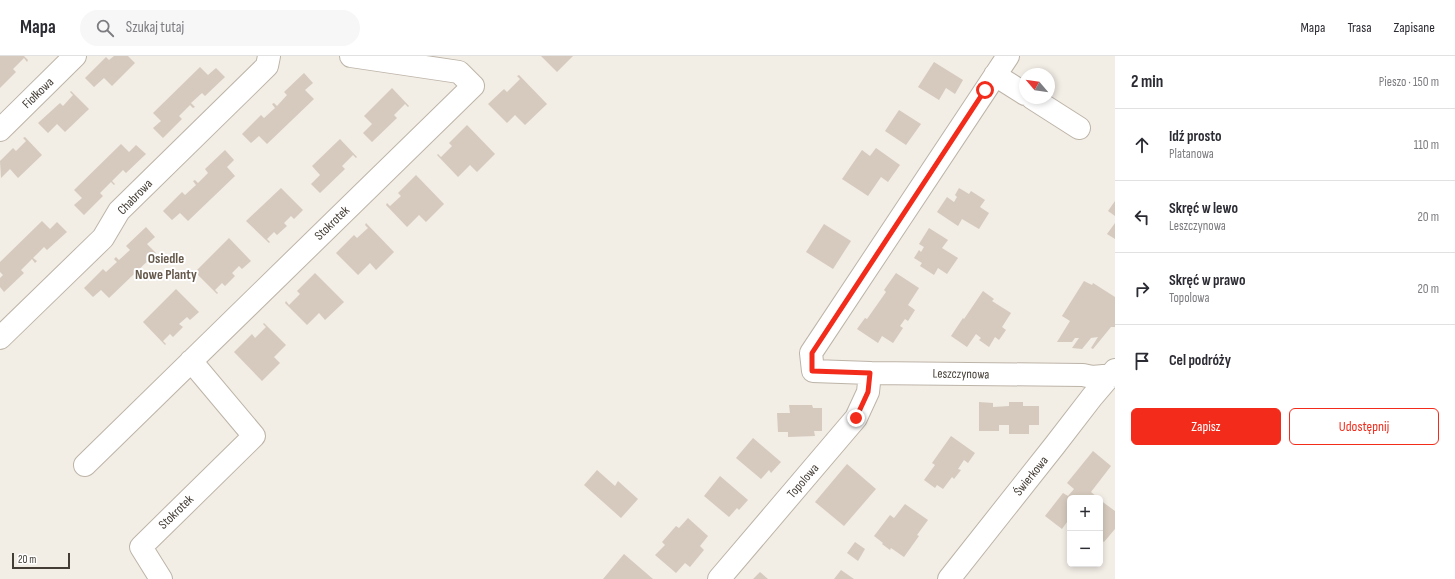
<!DOCTYPE html>
<html lang="pl">
<meta charset="utf-8">
<style>
:root{--surface:#fff;--page:#f7f7f7;--text:#2b2b33;--muted:#7c7c81;--line:#e1e1e2;--accent:#f22b1b}
body{margin:0;font-family:"Sofia Sans Condensed",sans-serif;background:var(--page);color:var(--text)}
.controls{position:absolute;right:12px;bottom:12px;display:grid;overflow:hidden;border-radius:6px;box-shadow:0 2px 6px #0003}
.controls button{width:36px;height:36px;display:grid;place-items:center;padding:0;border:0;border-bottom:1px solid var(--line);background:var(--surface);color:var(--text);font:20px sans-serif}
.compass{position:absolute;left:1019px;top:12px;width:36px;height:36px;border-radius:50%;background:var(--surface);box-shadow:0 2px 6px #0003;rotate:299deg}
.scale{position:absolute;left:12px;bottom:10px;width:58px;box-sizing:border-box;padding-left:4px;border:2px solid #443d35;border-top:0;font-size:11px;line-height:14px;white-space:nowrap;color:#443d35;-webkit-text-stroke:3px #fff;paint-order:stroke}
.stop{position:absolute;width:12px;height:12px;margin:-9px;border:3px solid #f22b1b;border-radius:50%;background:#fff}
.stop.end{background:#f22b1b;border-color:#fff;box-shadow:0 1px 4px #0008}
.list{margin:0;padding:0;list-style:none}
h2{display:flex;justify-content:space-between;align-items:center;height:52px;margin:0;padding:0 16px;font-size:17px}
h2 small{font-size:13px;font-weight:400;color:var(--muted)}
.list li{display:grid;grid-template-columns:26px 1fr auto;gap:12px;align-items:center;box-sizing:border-box;height:72px;padding:0 16px;border-top:1px solid var(--line)}
.list b{display:block;font-size:15px;white-space:nowrap}
.list p{margin:0;font-size:13px;white-space:nowrap;color:var(--muted)}
.list em{font-size:13px;font-style:normal;color:var(--muted)}
.actions{display:flex;gap:8px;padding:12px 16px}
.actions a{flex:1;padding:9px 0;border:1px solid var(--accent);border-radius:6px;text-align:center;font-size:14px;color:var(--accent)}
.actions .main{background:var(--accent);color:#fff}
.icon{flex:none;width:22px;height:22px;fill:none;stroke:currentColor;stroke-width:2;stroke-linecap:round;stroke-linejoin:round}
.map{position:relative;flex:none;width:1115px;height:523px;overflow:hidden}
header{display:flex;align-items:center;gap:24px;box-sizing:border-box;height:56px;padding:0 20px;background:var(--surface);border-bottom:1px solid var(--line)}
header strong{font-size:19px}
nav{display:flex;gap:22px;margin-inline-start:auto;font-size:14px}
.search{width:280px;height:36px;background:var(--page);display:flex;align-items:center;gap:10px;box-sizing:border-box;padding:0 14px;border-radius:22px;color:var(--muted);font-size:15px}
main{display:flex}
aside{flex:1;background:var(--surface)}
.map>svg:first-child{display:block}
.building{fill:#d6cabe}
.lines{fill:none;stroke-linecap:round;stroke-linejoin:round}
.minor-casing{stroke:#bdb4a8;stroke-width:24}
.minor{stroke:#fff;stroke-width:22}
.route{stroke:#f22b1b;stroke-width:5}
.labels{text-anchor:middle;dominant-baseline:central;stroke-width:4;stroke-linejoin:round;paint-order:stroke}
.street-label{font-size:13px;fill:#443d35;stroke:#fff}
.neighbourhood-label{font-size:14px;font-weight:bold;fill:#665a4c;stroke:#fff}
</style>
<header>
<strong>Mapa</strong>
<div class="search"><svg class="icon" aria-label="search" viewBox="0 0 24 24"><circle cx="10" cy="10" r="6"/><path d="M15 15l6 6"/></svg>Szukaj tutaj</div>
<nav><a>Mapa</a><a>Trasa</a><a>Zapisane</a></nav>
</header>
<main>
<div class="map">
<svg width="1115" height="523" viewBox="0 0 1115 523">
<rect width="100%" height="100%" fill="#f2ede5"/>
<path class="building" d="M 0,0 L 24,0 L 28,4 L 27,6 L 24,2 L 13,13 L 16,16 L 0,32 Z
M 114,0 L 128,0 L 135,7 L 112,30 L 104,22 L 94,31 L 85,22 L 106,1 L 109,4 Z
M 541,0 L 573,0 L 557,16 Z
M 934,6 L 963,24 L 955,38 L 946,32 L 939,44 L 918,31 Z
M 200,11 L 208,19 L 216,12 L 225,21 L 205,40 L 202,37 L 191,47 L 195,51 L 193,52 L 190,49 L 179,60 L 182,63 L 163,82 L 153,72 L 161,65 L 153,57 Z
M 304,17 L 313,27 L 305,34 L 314,43 L 267,88 L 259,80 L 251,87 L 242,78 L 261,59 L 264,62 L 275,52 L 272,48 L 274,47 L 277,50 L 287,39 L 284,36 Z
M 519,19 L 547,48 L 525,69 L 515,59 L 507,67 L 488,48 L 504,33 L 507,36 L 520,23 L 517,20 Z
M 392,32 L 409,50 L 408,51 L 405,48 L 394,59 L 397,62 L 372,86 L 363,77 L 372,68 L 364,60 Z
M 71,35 L 89,53 L 65,76 L 57,68 L 48,77 L 38,67 L 60,47 L 63,50 L 73,39 L 70,36 Z
M 899,54 L 921,68 L 906,89 L 885,75 Z
M 467,69 L 495,98 L 477,116 L 470,109 L 458,121 L 437,99 L 438,98 L 441,101 L 452,90 L 449,87 Z
M 25,81 L 42,99 L 18,122 L 10,113 L 1,122 L 0,105 L 13,92 L 16,95 L 26,85 L 23,82 Z
M 340,83 L 357,101 L 356,102 L 353,99 L 342,110 L 345,113 L 320,137 L 311,128 L 320,119 L 312,110 Z
M 121,88 L 129,96 L 136,89 L 146,98 L 126,117 L 123,114 L 112,125 L 115,128 L 114,129 L 111,126 L 100,137 L 103,140 L 84,159 L 74,149 L 82,142 L 74,134 Z
M 876,92 L 900,109 L 888,126 L 881,121 L 868,140 L 842,123 L 862,94 L 870,100 Z
M 225,94 L 234,104 L 227,111 L 235,120 L 188,165 L 180,157 L 172,164 L 163,155 L 182,136 L 185,139 L 196,129 L 193,125 L 195,124 L 198,127 L 208,117 L 205,113 Z
M 416,119 L 444,148 L 426,166 L 419,159 L 407,171 L 386,149 L 387,147 L 390,150 L 401,140 L 398,137 Z
M 281,132 L 303,154 L 294,163 L 291,160 L 284,167 L 287,170 L 277,179 L 274,176 L 267,183 L 270,186 L 269,187 L 246,165 Z
M 959,132 L 969,138 L 971,135 L 985,144 L 980,151 L 989,157 L 979,173 L 962,163 L 958,170 L 937,156 L 947,141 L 954,146 L 957,141 L 955,139 Z
M 1115,145 L 1115,160 L 1108,155 Z
M 42,165 L 50,173 L 57,166 L 67,176 L 47,194 L 44,191 L 33,202 L 37,205 L 35,207 L 32,203 L 21,214 L 24,217 L 4,236 L 0,231 L 0,222 L 3,219 L 0,216 L 0,206 Z
M 366,167 L 394,196 L 376,214 L 370,207 L 358,219 L 336,197 L 354,179 L 357,182 L 368,172 L 365,169 Z
M 1115,167 L 1115,183 L 1107,178 Z
M 824,168 L 851,185 L 833,213 L 806,196 Z
M 146,171 L 155,181 L 147,188 L 156,197 L 109,242 L 101,234 L 93,241 L 84,232 L 103,213 L 106,216 L 117,206 L 114,203 L 116,201 L 119,204 L 130,194 L 126,190 Z
M 929,172 L 948,184 L 942,192 L 958,202 L 947,218 L 938,212 L 934,219 L 920,210 L 922,207 L 914,202 L 919,194 L 921,196 L 924,191 L 919,188 Z
M 229,182 L 251,205 L 242,213 L 239,210 L 232,217 L 235,220 L 225,230 L 222,227 L 215,234 L 218,237 L 217,238 L 195,216 Z
M 315,217 L 344,246 L 325,264 L 319,257 L 307,269 L 285,247 L 286,245 L 289,249 L 300,238 L 297,235 Z
M 896,217 L 919,232 L 908,249 L 915,254 L 908,265 L 905,263 L 900,270 L 903,272 L 893,287 L 882,280 L 878,287 L 857,273 L 865,262 L 867,263 L 886,236 L 884,234 Z
M 1084,225 L 1092,229 L 1093,227 L 1115,241 L 1115,271 L 1111,271 L 1093,293 L 1091,292 L 1098,281 L 1091,282 L 1082,293 L 1072,292 L 1079,282 L 1075,282 L 1072,286 L 1057,286 L 1070,265 L 1062,260 Z
M 176,233 L 199,256 L 190,264 L 187,261 L 179,268 L 183,271 L 173,281 L 170,278 L 163,285 L 166,288 L 165,289 L 143,266 Z
M 983,235 L 994,243 L 992,245 L 1011,257 L 1002,271 L 1006,274 L 999,284 L 995,281 L 989,291 L 979,284 L 981,282 L 976,278 L 967,291 L 951,280 L 963,262 L 964,263 Z
M 264,267 L 286,289 L 274,301 L 280,307 L 262,325 L 234,296 L 252,278 L 255,282 L 266,271 L 263,268 Z
M 979,346 L 993,347 L 993,351 L 1009,350 L 1009,346 L 1023,346 L 1023,350 L 1039,350 L 1039,369 L 1029,369 L 1029,378 L 1009,378 L 1009,369 L 999,369 L 999,375 L 979,375 Z
M 789,349 L 812,349 L 813,352 L 822,352 L 822,375 L 814,375 L 815,380 L 788,381 L 788,376 L 778,376 L 777,357 L 790,357 Z
M 951,380 L 975,397 L 968,407 L 964,404 L 958,413 L 961,414 L 954,423 L 952,421 L 943,433 L 937,429 L 935,432 L 924,424 L 935,409 L 932,407 Z
M 753,382 L 781,406 L 771,417 L 769,414 L 761,423 L 736,402 Z
M 1093,395 L 1111,410 L 1091,436 L 1098,442 L 1070,442 L 1070,462 L 1062,473 L 1045,460 L 1063,437 L 1068,440 L 1074,433 L 1067,427 Z
M 847,408 L 876,433 L 844,470 L 815,446 Z
M 597,414 L 615,430 L 618,425 L 638,443 L 621,462 L 584,429 Z
M 720,420 L 748,444 L 739,454 L 737,452 L 729,461 L 704,440 Z
M 1100,444 L 1115,455 L 1115,473 L 1104,486 L 1100,483 Z
M 905,448 L 928,464 L 917,479 L 919,480 L 904,501 L 891,492 L 890,494 L 882,488 L 883,487 L 874,480 L 890,459 L 894,462 Z
M 688,462 L 708,480 L 700,490 L 704,494 L 690,511 L 685,507 L 676,517 L 655,499 L 665,489 L 662,486 L 676,470 L 679,472 Z
M 855,486 L 865,493 L 858,505 L 847,497 Z
M 624,498 L 653,523 L 603,523 Z
M 841,514 L 854,523 L 834,523 Z
M 760,516 L 768,523 L 753,523 Z"/>
<g class="lines">
<g class="minor-casing">
<path id="minor" d="M 1008,0 L 811,297 L 813,315 L 870,317 L 1083,319 L 1092,321 L 1115,319
M 995,19 L 1025,38
M 1032,42 L 1079,72
M 0,74 L 75,0
M 0,282 L 103,182 L 119,155 L 267,10 L 269,0
M 85,409 L 473,30 L 459,16 L 351,0
M 161,523 L 141,491 L 254,380 L 191,305
M 719,523 L 856,362 L 868,336 L 870,317
M 949,523 L 1055,389 L 1092,341 L 1115,314"/>
</g>
<use href="#minor" class="minor"/>
</g>
<g class="lines">
<path class="route" d="M 856,362 L 868,336 L 870,317 L 812,315 L 812,297 L 985,34"/>
</g>
<g class="labels">
<g class="street-label">
<text transform="translate(38 37) rotate(-44)">Fiołkowa</text>
<text transform="translate(135 141) rotate(-46)">Chabrowa</text>
<text transform="translate(332 167) rotate(-44)">Stokrotek</text>
<text transform="translate(961 318) rotate(1)">Leszczynowa</text>
<text transform="translate(1031 420) rotate(-51)">Świerkowa</text>
<text transform="translate(803 425) rotate(-49)">Topolowa</text>
<text transform="translate(176 456) rotate(-44)">Stokrotek</text>
</g>
<g class="neighbourhood-label">
<text x="166" y="202">Osiedle<tspan x="166" dy="16">Nowe Planty</tspan></text>
</g>
</g>
</svg>
<div class="controls">
<button>+</button>
<button>−</button>
</div>
<svg class="compass" viewBox="-18 -18 36 36"><path d="M0-13l5 13h-10z" fill="#e53935"/><path d="M0 13l5-13h-10z" fill="#7c7c81"/></svg>
<div class="scale">20 m</div>
<div class="stop" style="left:985px;top:34px"></div>
<div class="stop end" style="left:856px;top:362px"></div>
</div>
<aside>
<h2>2 min<small>Pieszo · 150 m</small></h2>
<ul class="list">
<li><svg class="icon" aria-label="ahead" viewBox="0 0 24 24"><path d="M12 20V5M6 11l6-6 6 6"/></svg><div><b>Idź prosto</b><p>Platanowa</p></div><em>110 m</em></li>
<li><svg class="icon" aria-label="left" viewBox="0 0 24 24"><path d="M17 20v-9H6M10 6l-5 5 5 5"/></svg><div><b>Skręć w lewo</b><p>Leszczynowa</p></div><em>20 m</em></li>
<li><svg class="icon" aria-label="right" viewBox="0 0 24 24"><path d="M7 20v-9h11M14 6l5 5-5 5"/></svg><div><b>Skręć w prawo</b><p>Topolowa</p></div><em>20 m</em></li>
<li><svg class="icon" aria-label="arrive" viewBox="0 0 24 24"><path d="M6 21V4h12l-3 4 3 4H6"/></svg><div><b>Cel podróży</b></div></li>
</ul>
<div class="actions"><a class="main">Zapisz</a><a>Udostępnij</a></div>
</aside>
</main>
